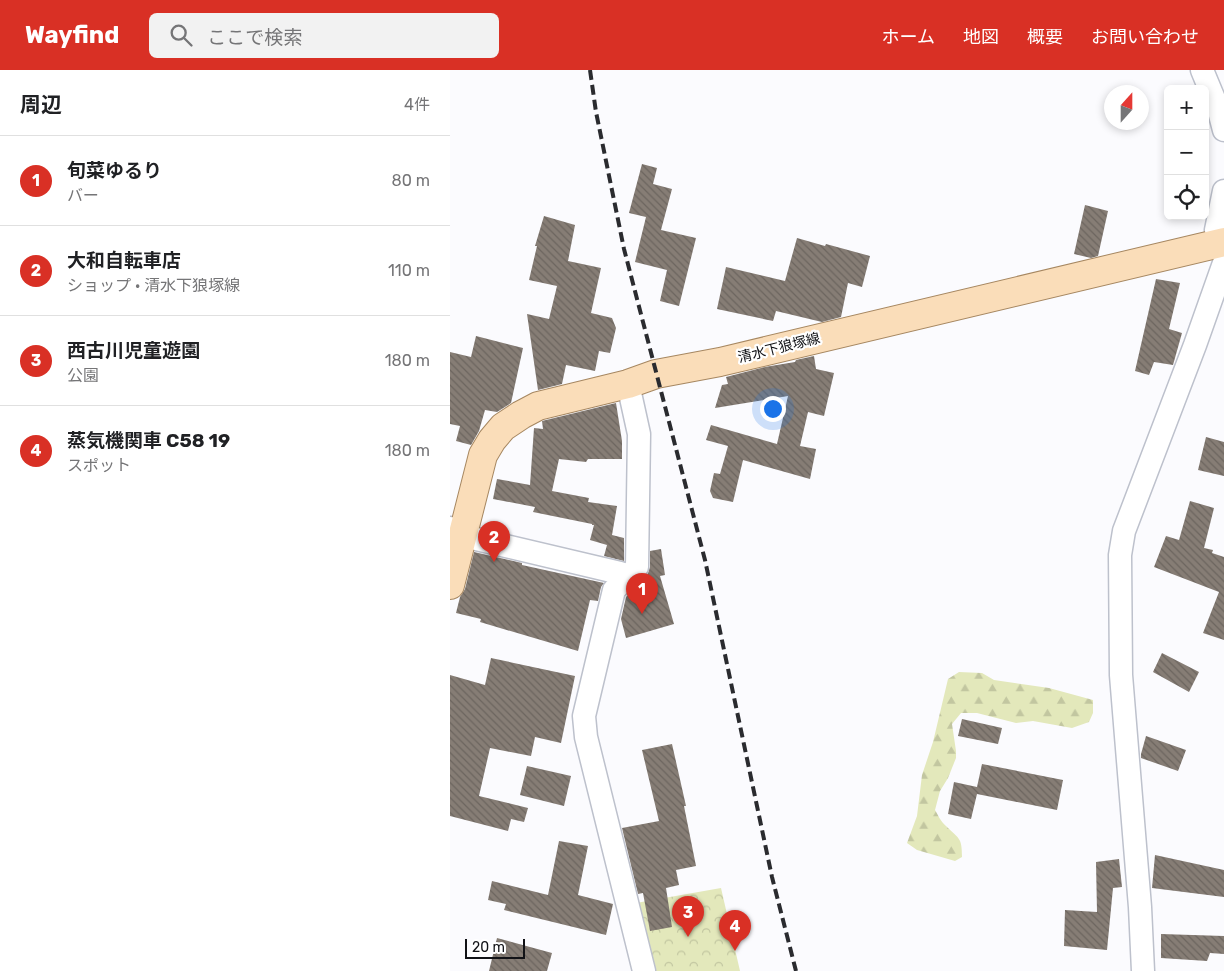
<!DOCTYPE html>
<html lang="ja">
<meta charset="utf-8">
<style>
:root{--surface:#fff;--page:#f2f2f2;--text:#202124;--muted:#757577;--line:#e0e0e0;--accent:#d93025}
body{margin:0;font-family:Rubik,"Noto Sans JP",sans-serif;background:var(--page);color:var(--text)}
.controls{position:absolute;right:15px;top:15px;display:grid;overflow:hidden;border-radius:8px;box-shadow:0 2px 8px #0003}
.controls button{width:45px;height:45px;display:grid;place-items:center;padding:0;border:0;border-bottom:1px solid var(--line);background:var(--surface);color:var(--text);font:25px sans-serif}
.compass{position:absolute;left:654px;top:15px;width:45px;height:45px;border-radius:50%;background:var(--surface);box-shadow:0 2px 8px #0003;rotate:21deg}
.scale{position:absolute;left:15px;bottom:12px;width:60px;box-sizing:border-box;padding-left:5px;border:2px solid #111216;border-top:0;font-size:14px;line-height:18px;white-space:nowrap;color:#111216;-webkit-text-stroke:4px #fff;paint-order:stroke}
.you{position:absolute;left:322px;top:338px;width:18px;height:18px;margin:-12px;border:4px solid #fff;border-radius:50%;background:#1a73e8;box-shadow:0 0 0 8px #1a73e833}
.badge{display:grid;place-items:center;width:32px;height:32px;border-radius:50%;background:var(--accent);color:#fff;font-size:16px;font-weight:700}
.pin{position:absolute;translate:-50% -41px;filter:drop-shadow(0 1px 2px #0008)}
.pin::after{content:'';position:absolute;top:26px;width:18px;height:15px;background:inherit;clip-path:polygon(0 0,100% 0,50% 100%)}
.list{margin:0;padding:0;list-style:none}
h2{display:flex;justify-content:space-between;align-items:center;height:65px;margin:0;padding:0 20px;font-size:21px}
h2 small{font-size:16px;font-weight:400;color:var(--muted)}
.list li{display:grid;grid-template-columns:32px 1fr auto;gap:15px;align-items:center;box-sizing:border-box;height:90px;padding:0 20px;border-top:1px solid var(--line)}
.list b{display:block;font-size:19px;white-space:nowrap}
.list p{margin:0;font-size:16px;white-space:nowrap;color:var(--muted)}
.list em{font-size:16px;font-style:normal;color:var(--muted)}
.icon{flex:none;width:28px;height:28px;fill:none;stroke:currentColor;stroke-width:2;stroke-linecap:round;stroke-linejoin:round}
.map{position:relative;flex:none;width:774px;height:901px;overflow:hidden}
header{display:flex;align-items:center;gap:30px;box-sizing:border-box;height:70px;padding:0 25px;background:var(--accent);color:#fff}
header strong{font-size:24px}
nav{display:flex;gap:28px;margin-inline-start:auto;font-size:18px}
.search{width:350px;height:45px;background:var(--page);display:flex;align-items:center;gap:12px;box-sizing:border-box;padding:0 18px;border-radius:8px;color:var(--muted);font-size:19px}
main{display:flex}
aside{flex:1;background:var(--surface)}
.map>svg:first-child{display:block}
.forest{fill:url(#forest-firs)}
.park{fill:url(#park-crowns)}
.building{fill:url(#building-back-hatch)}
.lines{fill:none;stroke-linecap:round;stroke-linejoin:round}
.minor-casing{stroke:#bdc1cc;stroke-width:25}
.major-casing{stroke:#a68761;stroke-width:30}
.minor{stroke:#fff;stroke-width:22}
.major{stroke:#faddb9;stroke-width:28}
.rail{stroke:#2a2b2f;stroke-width:4;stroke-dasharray:10 5;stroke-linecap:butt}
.labels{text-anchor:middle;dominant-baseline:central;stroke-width:4.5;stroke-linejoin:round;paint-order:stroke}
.street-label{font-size:14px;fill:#111216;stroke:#fff}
</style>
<header>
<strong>Wayfind</strong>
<div class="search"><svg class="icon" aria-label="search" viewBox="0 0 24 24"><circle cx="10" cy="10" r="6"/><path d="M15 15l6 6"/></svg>ここで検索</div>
<nav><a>ホーム</a><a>地図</a><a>概要</a><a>お問い合わせ</a></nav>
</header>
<main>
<aside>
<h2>周辺<small>4件</small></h2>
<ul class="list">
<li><span class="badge">1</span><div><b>旬菜ゆるり</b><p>バー</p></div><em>80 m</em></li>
<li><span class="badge">2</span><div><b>大和自転車店</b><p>ショップ · 清水下狼塚線</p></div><em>110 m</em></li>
<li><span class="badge">3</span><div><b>西古川児童遊園</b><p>公園</p></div><em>180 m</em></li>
<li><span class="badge">4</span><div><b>蒸気機関車 C58 19</b><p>スポット</p></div><em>180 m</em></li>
</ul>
</aside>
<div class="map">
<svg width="774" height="901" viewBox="0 0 774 901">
<defs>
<pattern id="forest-firs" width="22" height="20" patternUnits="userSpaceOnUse" patternTransform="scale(1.25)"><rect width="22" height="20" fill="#e3e8bb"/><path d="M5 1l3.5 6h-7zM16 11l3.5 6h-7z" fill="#c2c6a0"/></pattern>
<pattern id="park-crowns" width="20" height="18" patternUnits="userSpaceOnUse" patternTransform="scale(1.25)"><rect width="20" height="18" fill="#e3e8bb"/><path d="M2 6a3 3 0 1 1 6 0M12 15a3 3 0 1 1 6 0" fill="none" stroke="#c2c6a0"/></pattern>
<pattern id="building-back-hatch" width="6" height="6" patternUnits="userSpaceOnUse" patternTransform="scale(1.25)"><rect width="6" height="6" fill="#867d75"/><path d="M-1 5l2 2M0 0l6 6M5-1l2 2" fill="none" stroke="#6c655f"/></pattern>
</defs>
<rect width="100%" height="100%" fill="#fbfbfe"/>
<path class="forest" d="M 509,602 L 532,603 L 544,610 L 599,618 L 643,630 L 643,643 L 639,652 L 622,658 L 583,651 L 566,653 L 527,643 L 511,643 L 502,654 L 506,681 L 506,688 L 498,708 L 490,721 L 485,740 C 488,745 491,752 496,756 C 509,769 512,767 512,787 L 505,791 L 467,780 L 457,773 L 467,746 L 472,705 L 483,672 L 498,609 Z"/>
<path class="park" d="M 271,818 L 290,901 L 204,901 L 186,833 Z"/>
<path class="building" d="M 192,94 L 207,98 L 203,114 L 222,119 L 211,160 L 246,168 L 229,236 L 210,231 L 217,200 L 185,192 L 196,147 L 179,143 Z
M 635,135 L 658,141 L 648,186 L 641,188 L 624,184 Z
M 94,146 L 125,155 L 118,191 L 151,198 L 141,243 L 162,248 L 166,258 L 160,283 L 149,281 L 145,301 L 116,295 L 112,314 L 88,320 L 77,244 L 99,249 L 107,216 L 79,210 L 87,176 L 85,176 Z
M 347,168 L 375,176 L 376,174 L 420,186 L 412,217 L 398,213 L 391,247 L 372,252 L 326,241 L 323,251 L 267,239 L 276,197 L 335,211 Z
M 706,209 L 730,213 L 719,259 L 732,263 L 723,295 L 704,292 L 699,305 L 685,301 Z
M 26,266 L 73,278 L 61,333 L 47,342 L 35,340 L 29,361 L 21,375 L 6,371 L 10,356 L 0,354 L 0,282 L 21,287 Z
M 364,286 L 366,299 L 384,303 L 374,346 L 358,342 L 350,376 L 366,379 L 360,409 L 293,390 L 283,432 L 263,428 L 260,421 L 264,403 L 270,404 L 278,376 L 256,370 L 261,355 L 327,374 L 338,326 L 265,338 L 272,315 L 278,314 L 276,307 L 315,297 L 345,292 L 346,290 Z
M 166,333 L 172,371 L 172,389 L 138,389 L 136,392 L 109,389 L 102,421 L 139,428 L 138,432 L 167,436 L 162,465 L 174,468 L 174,491 L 154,486 L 157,475 L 140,470 L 144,455 L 142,455 L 142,454 L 83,442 L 85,437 L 43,429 L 47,409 L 80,415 L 84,358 L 93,359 L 92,351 Z
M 756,367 L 774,372 L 774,406 L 748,400 Z
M 740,431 L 764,438 L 754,478 L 763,480 L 762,483 L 774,487 L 774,570 L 753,563 L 769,522 L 704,497 L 716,466 L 729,470 Z
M 211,479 L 215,505 L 210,506 L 224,554 L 176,568 L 171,549 L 176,527 L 197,506 L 200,497 L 200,481 Z
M 24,482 L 72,493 L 72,495 L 154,513 L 151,517 L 148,531 L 140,530 L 128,581 L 30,552 L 31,549 L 6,543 L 10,527 L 15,519 Z
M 712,583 L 749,602 L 739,622 L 703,602 Z
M 41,588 L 125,606 L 111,673 L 85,667 L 81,686 L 40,678 L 29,726 L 78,738 L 74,752 L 61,749 L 58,761 L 0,746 L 0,605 L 35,615 Z
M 512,649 L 552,658 L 548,674 L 508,666 Z
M 696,666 L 736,680 L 728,701 L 691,688 L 691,684 Z
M 222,674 L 236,736 L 234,736 L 246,796 L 226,800 L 229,815 L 216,818 L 222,857 L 200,861 L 193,823 L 188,824 L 172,758 L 209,751 L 192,680 Z
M 532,694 L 613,710 L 607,740 L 527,724 L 521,749 L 498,744 L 504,712 L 527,717 Z
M 77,696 L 121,706 L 114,736 L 70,725 Z
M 109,771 L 138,776 L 128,825 L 163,834 L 156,865 L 54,840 L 56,834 L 38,830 L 42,811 L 98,825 Z
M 705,785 L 774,800 L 774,827 L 702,818 Z
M 669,789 L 672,817 L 663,818 L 657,880 L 614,876 L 615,840 L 647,842 L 646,792 Z
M 711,864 L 774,866 L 774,884 L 760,883 L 757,891 L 711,888 Z
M 47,868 L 102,883 L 97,901 L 39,901 Z"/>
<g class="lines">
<g class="minor-casing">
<path id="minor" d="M 752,0 L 769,41 L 774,60
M 774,121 L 766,160 L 774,168
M 178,314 L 189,364 L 187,497 L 164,520 L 134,646 L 136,667 L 194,901
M 0,458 L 13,461 L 22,468 L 170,503 L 176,508
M 693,901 L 690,837 L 671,605 L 670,485 L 674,461 L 745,275 L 774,193"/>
</g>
<g class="major-casing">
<path id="major" d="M 0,515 L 33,385 L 42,370 L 53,357 L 71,345 L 88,336 L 178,314 L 206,304 L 270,292 L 774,172"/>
</g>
<use href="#minor" class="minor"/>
<use href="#major" class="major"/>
<path class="rail" d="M 140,0 L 146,42 L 174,179 L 255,490 L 322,807 L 346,901"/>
</g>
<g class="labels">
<g class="street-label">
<text transform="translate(329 278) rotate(-14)">清水下狼塚線</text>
</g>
</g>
</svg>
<div class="controls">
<button>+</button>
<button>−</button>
<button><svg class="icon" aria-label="locate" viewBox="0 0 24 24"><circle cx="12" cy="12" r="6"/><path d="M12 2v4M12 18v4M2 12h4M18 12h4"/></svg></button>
</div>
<svg class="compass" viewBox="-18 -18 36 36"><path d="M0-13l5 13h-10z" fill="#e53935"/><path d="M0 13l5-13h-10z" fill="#757577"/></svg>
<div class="scale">20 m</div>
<div class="you"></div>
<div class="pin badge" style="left:192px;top:544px">1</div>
<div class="pin badge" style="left:44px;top:492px">2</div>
<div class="pin badge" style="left:238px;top:867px">3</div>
<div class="pin badge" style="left:285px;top:881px">4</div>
</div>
</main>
